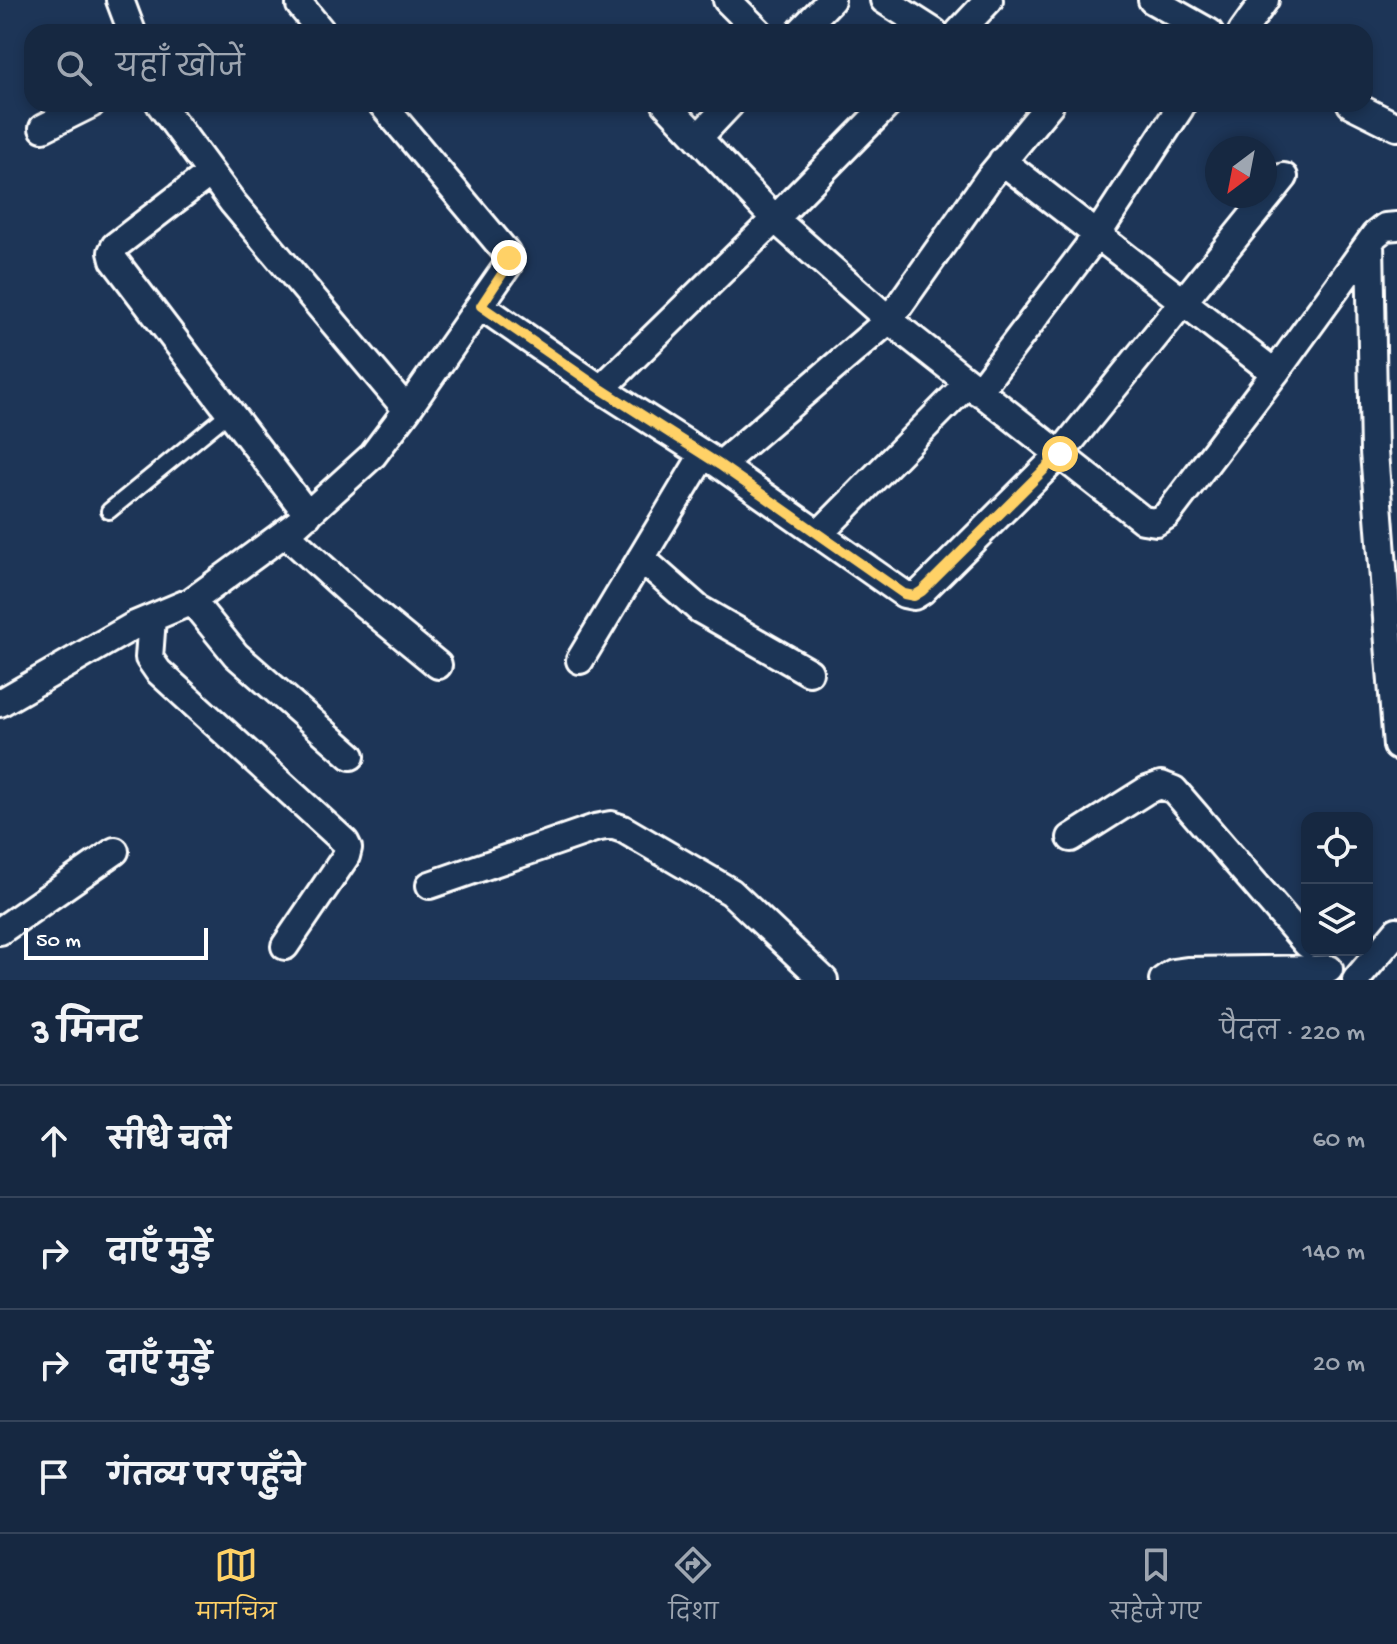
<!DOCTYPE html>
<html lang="hi">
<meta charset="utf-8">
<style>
:root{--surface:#162841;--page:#23344c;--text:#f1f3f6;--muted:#9ea6b1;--line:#35445a;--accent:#ffd166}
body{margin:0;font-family:"Gochi Hand","Playpen Sans Deva",sans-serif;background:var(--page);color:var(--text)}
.controls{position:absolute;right:24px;bottom:24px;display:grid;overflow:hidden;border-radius:16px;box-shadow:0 4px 12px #0003}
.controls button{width:72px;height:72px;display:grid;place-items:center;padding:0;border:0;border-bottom:2px solid var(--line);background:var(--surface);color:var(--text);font:40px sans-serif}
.compass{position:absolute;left:1205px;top:136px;width:72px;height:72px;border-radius:50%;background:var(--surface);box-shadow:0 4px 12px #0003;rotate:212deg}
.scale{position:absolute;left:24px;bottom:20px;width:184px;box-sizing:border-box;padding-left:8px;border:4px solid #fff;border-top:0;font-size:22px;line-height:28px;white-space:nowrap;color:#fff;-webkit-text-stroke:6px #1d3557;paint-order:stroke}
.stop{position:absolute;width:24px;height:24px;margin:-18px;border:6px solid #ffd166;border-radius:50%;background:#fff}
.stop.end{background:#ffd166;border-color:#fff;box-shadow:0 2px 8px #0008}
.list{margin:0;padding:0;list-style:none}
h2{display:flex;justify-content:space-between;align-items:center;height:104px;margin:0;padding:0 32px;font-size:34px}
h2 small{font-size:26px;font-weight:400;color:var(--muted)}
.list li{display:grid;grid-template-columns:52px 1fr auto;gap:24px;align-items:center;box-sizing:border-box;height:112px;padding:0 32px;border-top:2px solid var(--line)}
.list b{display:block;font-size:30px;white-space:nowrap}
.list em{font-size:26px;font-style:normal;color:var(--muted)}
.icon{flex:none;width:44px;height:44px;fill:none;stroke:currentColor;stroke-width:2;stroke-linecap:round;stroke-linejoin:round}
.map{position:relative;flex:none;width:1397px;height:980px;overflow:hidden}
.search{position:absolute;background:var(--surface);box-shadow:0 4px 12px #0003;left:24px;right:24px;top:24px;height:88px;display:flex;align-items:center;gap:20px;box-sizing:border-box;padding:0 28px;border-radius:24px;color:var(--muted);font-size:30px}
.sheet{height:552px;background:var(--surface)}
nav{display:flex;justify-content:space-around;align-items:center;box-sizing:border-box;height:112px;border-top:2px solid var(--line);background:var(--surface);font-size:22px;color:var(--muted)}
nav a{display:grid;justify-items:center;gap:4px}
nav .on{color:var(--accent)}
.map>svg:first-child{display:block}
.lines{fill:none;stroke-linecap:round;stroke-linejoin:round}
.service-casing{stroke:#fff;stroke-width:20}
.minor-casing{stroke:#fff;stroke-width:32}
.service{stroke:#1d3557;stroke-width:14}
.minor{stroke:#1d3557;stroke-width:26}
.route{stroke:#ffd166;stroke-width:10}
</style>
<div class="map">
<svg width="1397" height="980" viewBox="0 0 1397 980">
<rect width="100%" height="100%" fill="#1d3557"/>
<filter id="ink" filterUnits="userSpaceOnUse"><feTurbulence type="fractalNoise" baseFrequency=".0125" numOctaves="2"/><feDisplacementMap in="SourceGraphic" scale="16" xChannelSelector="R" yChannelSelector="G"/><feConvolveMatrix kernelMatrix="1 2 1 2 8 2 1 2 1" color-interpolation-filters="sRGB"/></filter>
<g filter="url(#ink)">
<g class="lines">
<g class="service-casing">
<path id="service" d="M 109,511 L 229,413"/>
</g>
<g class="minor-casing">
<path id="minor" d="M 120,0 L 132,32
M 727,0 L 759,32
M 884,0 L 934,32
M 1152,0 L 1209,32
M 300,5 L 322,32
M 800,32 L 831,0
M 959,32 L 989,0
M 1242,32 L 1265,0
M 160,104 L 233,203 L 407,410
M 666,104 L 775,219 L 889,320 L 1143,520 L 1156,522 L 1167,515 L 1275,373 L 1375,235 L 1385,227 L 1397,226
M 1351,104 L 1397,127
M 43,128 L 91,104
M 698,138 L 730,104
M 1002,161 L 1275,373
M 210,173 L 115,246 L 112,252 L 114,260 L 308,515
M 1370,242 L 1374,452 L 1397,746
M 481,306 L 601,389 L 720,465 L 904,594 L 914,596 L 922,591 L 1060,454 L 1284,177
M 601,389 L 775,219 L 888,104
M 978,392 L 1097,235 L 1180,108
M 720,465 L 889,320 L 989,178 L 1050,104
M 285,533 L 354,596 L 438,665
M 819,534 L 967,384
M 641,558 L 699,609 L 809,672
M 192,601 L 236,655 L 351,756
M 152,618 L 149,658 L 158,671 L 345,842 L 348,848 L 346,856 L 285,946
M 580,660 L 703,455
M 0,703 L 135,625 L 192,601 L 297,524 L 373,455 L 407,410 L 508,265 L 509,258 L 506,252 L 382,104
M 1071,838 L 1147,790 L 1161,785 L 1174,790 L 1307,944
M 430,885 L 595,828 L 611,825 L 623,829 L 731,892 L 824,980
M 0,931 L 115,851
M 1163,980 L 1173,973 L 1187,971 L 1329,969
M 1356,980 L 1397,931"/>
</g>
<use href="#service" class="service"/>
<use href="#minor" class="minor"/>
</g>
</g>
<g class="lines" filter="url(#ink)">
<path class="route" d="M 509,258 L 508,265 L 481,306 L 601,389 L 720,465 L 904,594 L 914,596 L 922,591 L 1060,454"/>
</g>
</svg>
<div class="controls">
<button><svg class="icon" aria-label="locate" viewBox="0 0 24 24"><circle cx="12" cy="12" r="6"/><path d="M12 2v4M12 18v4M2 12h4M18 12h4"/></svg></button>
<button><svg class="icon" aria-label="layers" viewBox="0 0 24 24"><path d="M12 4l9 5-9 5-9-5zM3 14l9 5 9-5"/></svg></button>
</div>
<svg class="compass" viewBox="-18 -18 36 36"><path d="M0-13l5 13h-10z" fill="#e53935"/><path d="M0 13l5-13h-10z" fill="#9ea6b1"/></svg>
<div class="scale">50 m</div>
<div class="stop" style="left:1060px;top:454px"></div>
<div class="stop end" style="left:509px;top:258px"></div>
<div class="search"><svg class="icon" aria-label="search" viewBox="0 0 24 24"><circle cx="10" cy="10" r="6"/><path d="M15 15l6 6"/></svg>यहाँ खोजें</div>
</div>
<section class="sheet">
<h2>3 मिनट<small>पैदल · 220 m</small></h2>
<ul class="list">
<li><svg class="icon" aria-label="ahead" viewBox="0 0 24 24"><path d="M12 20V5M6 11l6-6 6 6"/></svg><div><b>सीधे चलें</b></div><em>60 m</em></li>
<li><svg class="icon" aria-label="right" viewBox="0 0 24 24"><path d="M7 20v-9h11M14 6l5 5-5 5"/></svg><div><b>दाएँ मुड़ें</b></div><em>140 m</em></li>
<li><svg class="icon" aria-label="right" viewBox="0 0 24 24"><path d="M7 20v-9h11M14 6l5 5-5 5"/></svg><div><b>दाएँ मुड़ें</b></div><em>20 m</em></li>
<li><svg class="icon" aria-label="arrive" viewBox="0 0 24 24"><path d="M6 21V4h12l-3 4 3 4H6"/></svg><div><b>गंतव्य पर पहुँचे</b></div></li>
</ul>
</section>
<nav>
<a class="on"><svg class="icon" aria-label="map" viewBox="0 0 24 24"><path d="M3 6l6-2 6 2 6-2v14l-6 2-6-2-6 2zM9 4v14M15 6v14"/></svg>मानचित्र</a>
<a><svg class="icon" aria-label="directions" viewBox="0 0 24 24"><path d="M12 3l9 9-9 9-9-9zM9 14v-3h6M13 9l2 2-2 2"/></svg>दिशा</a>
<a><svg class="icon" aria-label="saved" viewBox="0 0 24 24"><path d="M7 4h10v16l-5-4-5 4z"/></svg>सहेजे गए</a>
</nav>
